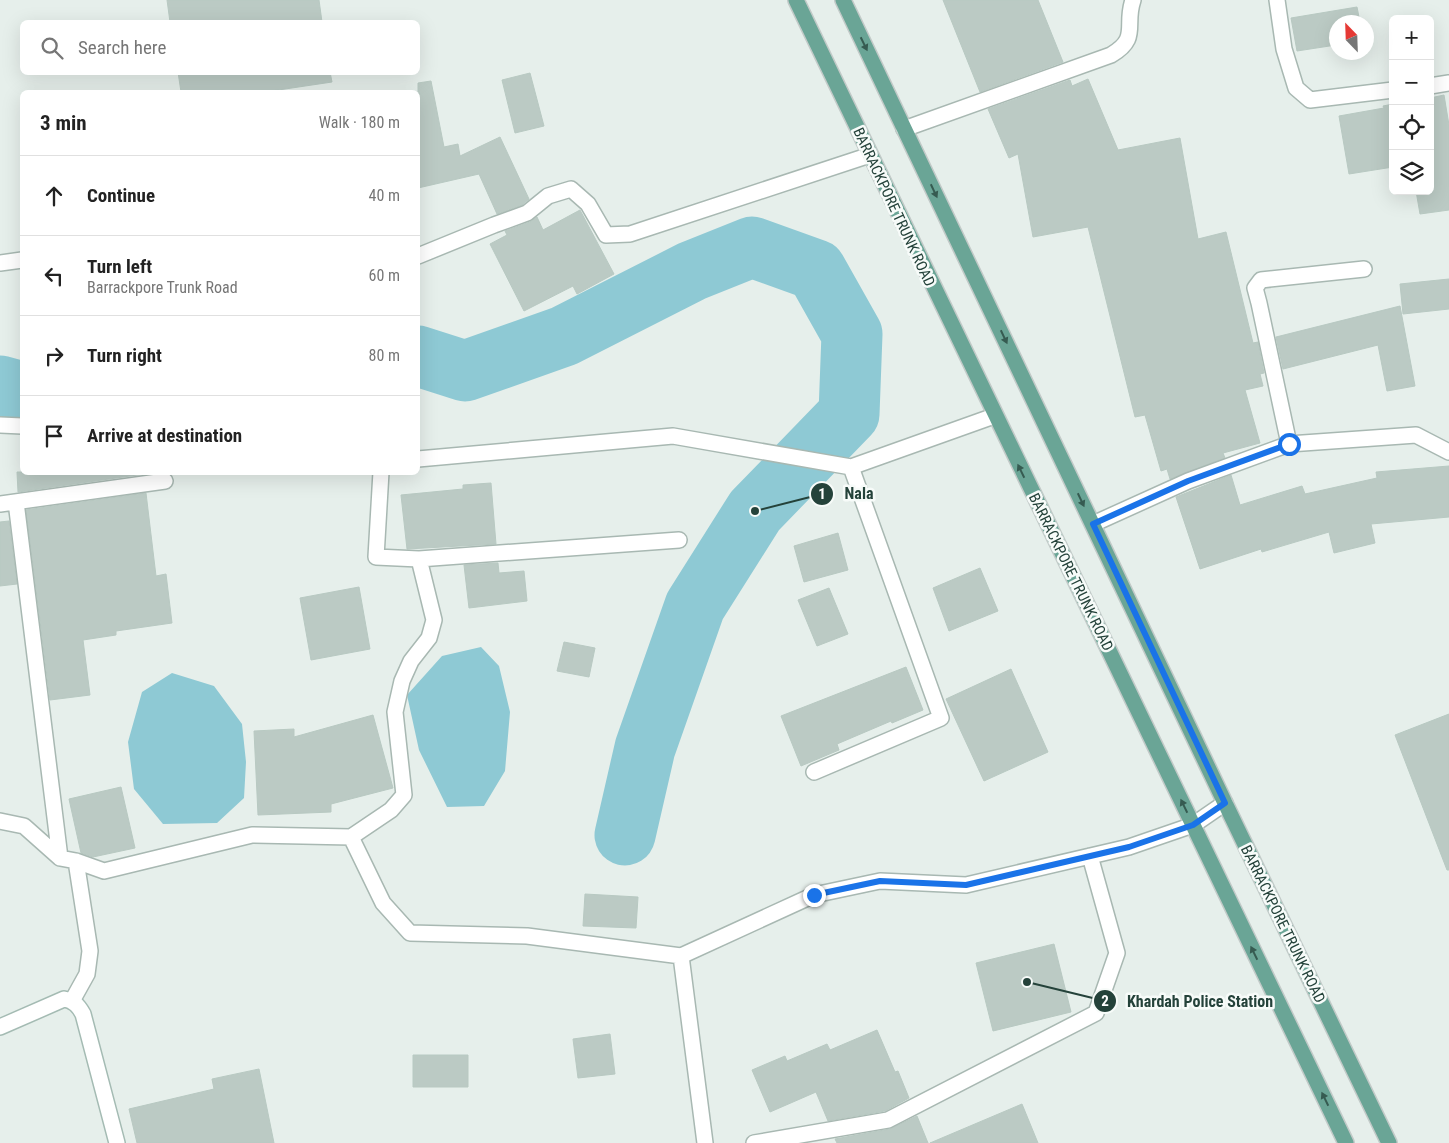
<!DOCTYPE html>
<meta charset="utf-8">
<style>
:root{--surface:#fff;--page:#f6f6f6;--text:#222;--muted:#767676;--line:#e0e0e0}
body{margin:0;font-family:"Roboto Condensed",sans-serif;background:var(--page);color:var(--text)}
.controls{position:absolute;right:15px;top:15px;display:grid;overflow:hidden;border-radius:8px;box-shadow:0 5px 20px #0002}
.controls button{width:45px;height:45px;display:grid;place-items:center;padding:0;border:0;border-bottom:1px solid var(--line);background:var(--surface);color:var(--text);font:25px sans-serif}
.compass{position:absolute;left:1329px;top:15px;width:45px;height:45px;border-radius:50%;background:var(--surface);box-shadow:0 5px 20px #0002;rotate:337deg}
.stop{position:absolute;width:15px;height:15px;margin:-11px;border:4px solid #1a73e8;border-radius:50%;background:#fff}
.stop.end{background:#1a73e8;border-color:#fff;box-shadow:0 1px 5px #0008}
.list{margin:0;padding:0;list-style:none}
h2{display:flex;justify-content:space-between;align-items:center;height:65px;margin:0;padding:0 20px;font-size:21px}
h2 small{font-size:16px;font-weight:400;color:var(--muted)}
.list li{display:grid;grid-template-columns:32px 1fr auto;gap:15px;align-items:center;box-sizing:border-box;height:80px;padding:0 20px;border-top:1px solid var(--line)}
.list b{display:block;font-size:19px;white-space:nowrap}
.list p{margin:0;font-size:16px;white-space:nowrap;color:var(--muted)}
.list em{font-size:16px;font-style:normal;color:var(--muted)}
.icon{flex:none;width:28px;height:28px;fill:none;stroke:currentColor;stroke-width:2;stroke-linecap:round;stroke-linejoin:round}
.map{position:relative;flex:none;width:1449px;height:1143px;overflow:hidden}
.search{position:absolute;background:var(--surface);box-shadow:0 5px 20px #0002;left:20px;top:20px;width:400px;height:55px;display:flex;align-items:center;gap:12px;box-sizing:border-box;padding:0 18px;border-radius:8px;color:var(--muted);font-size:19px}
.panel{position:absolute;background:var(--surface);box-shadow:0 5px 20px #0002;left:20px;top:90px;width:400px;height:385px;border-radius:8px}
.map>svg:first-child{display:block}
.water{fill:#8ec9d4}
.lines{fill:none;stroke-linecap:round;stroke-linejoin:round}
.river{stroke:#8ec9d4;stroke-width:61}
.building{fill:#bbcac4;stroke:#b8c9c2}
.street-casing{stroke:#a8b8b2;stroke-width:18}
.secondary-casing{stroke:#a4bbb3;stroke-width:18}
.primary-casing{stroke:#c2cac8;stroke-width:18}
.street{stroke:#fff;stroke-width:15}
.secondary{stroke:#fff;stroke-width:15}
.primary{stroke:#6aa596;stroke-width:15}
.oneway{fill:#365b51}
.route{stroke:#1a73e8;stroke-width:6}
.labels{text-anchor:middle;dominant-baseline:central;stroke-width:5;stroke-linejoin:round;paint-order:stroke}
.street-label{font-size:15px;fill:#24423a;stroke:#f7fbf9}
.leader{fill:none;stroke:#24423a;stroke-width:2}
.callout-dot{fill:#24423a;stroke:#f7fbf9;stroke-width:2}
.mark-label{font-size:15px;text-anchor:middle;font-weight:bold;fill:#fff}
.callout-label{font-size:16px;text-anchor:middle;font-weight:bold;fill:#24423a;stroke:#f7fbf9;stroke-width:5;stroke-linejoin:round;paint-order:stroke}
</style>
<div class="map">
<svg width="1449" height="1143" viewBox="0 0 1449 1143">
<rect width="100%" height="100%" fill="#e6efeb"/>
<path class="water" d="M 481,647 L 499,666 L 510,712 L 505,771 L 484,806 L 447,807 L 419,750 L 407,695 L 442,656 Z
M 172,673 L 214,686 L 242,724 L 246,762 L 244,798 L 217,823 L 163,824 L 134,789 L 128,742 L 142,692 Z"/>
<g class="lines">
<path class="river" d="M 418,356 L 465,371 L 564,336 L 692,271 L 752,247 L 816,270 L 852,334 L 849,414 L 755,511 L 695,606 L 645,748 L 625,835
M 0,386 L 22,392"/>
</g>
<path class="building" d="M 167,0 L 319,0 L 322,22 L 170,22 Z
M 943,0 L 1038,0 L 1063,62 L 980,92 Z
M 1357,7 L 1360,22 L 1336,22 L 1336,45 L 1297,51 L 1291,18 Z
M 178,72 L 330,72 L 332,82 L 265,92 L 181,92 Z
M 530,73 L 544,126 L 515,133 L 502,80 Z
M 1088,79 L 1118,150 L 1180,138 L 1198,239 L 1226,232 L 1253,343 L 1258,342 L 1264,373 L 1260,374 L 1263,386 L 1245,390 L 1260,443 L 1223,453 L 1225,458 L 1170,479 L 1167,469 L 1161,471 L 1145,415 L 1135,417 L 1088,227 L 1033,237 L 1018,154 L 1009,158 L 988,109 L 1070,80 L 1072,86 Z
M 431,81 L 444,147 L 458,144 L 460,156 L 500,137 L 529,199 L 522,205 L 497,214 L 479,174 L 418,188 L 418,83 Z
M 1444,95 L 1449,125 L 1449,210 L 1420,214 L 1416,191 L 1430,191 L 1430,98 Z
M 1393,104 L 1393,167 L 1349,174 L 1339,116 L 1384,108 L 1383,106 Z
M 580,210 L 614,274 L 577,294 L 573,286 L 524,311 L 490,244 L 507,235 L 505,231 L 530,222 L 537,217 L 543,230 Z
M 1449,279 L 1449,309 L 1403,314 L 1400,284 Z
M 1400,306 L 1415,386 L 1387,391 L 1378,345 L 1283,369 L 1276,337 Z
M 1449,466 L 1449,517 L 1371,524 L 1375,543 L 1334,553 L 1329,532 L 1262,552 L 1261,549 L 1200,569 L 1176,497 L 1231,475 L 1240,505 L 1302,486 L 1305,494 L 1377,478 L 1376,472 Z
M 17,472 L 144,472 L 144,474 L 18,492 Z
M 491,483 L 496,544 L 407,549 L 401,495 L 463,489 L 463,485 Z
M 146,493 L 156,576 L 166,574 L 172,623 L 116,631 L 116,635 L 83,640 L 90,695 L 50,700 L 26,510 Z
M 9,521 L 17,584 L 0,586 L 0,522 Z
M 838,533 L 848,570 L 804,582 L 794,546 Z
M 498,563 L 499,573 L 524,571 L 527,601 L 469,608 L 464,565 Z
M 980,568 L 998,611 L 949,631 L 933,588 Z
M 359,587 L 370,649 L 311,660 L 300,598 Z
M 829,588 L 848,634 L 817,646 L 798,600 Z
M 564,642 L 595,648 L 589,677 L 557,671 Z
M 906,667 L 923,710 L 892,723 L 891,721 L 837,744 L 839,750 L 801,766 L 781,716 Z
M 1011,669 L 1048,752 L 984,781 L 946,699 Z
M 1449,714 L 1449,870 L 1447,870 L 1395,735 Z
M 373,715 L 393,788 L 331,804 L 331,812 L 258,815 L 254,731 L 294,729 L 294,737 Z
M 121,787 L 135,848 L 93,857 L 81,853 L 69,799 Z
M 585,894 L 638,897 L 636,928 L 583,926 Z
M 1054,944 L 1071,1012 L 993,1031 L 976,963 Z
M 877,1030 L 895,1072 L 898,1071 L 909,1098 L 885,1111 L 828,1121 L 816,1092 L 770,1112 L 752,1070 L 785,1056 L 787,1061 L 827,1044 L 830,1050 Z
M 610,1034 L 615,1074 L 578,1078 L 573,1039 Z
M 413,1055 L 468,1055 L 468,1087 L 413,1087 Z
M 259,1069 L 274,1143 L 137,1143 L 129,1109 L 214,1089 L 212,1079 Z
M 1022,1104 L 1038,1143 L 930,1143 Z
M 917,1116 L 928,1143 L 837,1143 L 835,1139 L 890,1129 Z"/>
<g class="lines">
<g class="street-casing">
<path id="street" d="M 1277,0 L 1284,49 L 1296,88 L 1310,100 L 1393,90
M 1430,86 L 1449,83
M 904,129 L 1111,55 C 1140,38 1124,26 1133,0
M 418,256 L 494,225 L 527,213 L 548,196 L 571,189 L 588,204 L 606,235 L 630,234 L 870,155
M 0,263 L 22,260
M 0,425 L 22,426
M 1289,444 L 1259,303 L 1255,288 L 1261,280 L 1364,269
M 418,459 L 673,436 L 851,467
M 16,502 L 60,858
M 0,504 L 165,481
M 1093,524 L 1188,481 L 1289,444 L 1416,435 L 1449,452
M 419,559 L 679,540
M 814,772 L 941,718 L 851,467 L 994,416
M 0,821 L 24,826 L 60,858 L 76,861 L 104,871 L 252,835 L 351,837 L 383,903 L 410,933 L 527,936 L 681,956 L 814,895 L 880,881 L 966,885 L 1129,847 L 1193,825 L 1225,803
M 351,837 L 391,810 L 404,795 L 395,712 L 402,681 L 411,661 L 429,638 L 434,620 L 419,559 L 376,557 L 381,472
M 681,956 L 705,1143
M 72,1001 L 87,974 L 90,951 L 76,861
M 754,1143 L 888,1120 L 1096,1013 L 1117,953 L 1090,856"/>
</g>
<g class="secondary-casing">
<path id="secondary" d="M 0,1027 L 64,999 C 74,1001 78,1005 83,1014 L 117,1143"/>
</g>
<g class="primary-casing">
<path id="primary" d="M 796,0 C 978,382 1163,762 1346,1143
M 843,0 L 1225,803 L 1389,1143"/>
</g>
<use href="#street" class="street"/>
<use href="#secondary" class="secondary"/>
<use href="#primary" class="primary"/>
</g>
<defs><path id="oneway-solid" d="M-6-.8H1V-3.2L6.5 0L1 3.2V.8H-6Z" transform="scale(1.25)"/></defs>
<g class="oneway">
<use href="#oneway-solid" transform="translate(864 44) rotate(64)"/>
<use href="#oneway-solid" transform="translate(934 191) rotate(65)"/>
<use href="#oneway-solid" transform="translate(1004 337) rotate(65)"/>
<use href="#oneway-solid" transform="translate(1021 471) rotate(-116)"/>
<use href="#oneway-solid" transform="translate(1081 500) rotate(65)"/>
<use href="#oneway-solid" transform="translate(1184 806) rotate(-116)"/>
<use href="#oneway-solid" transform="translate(1254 953) rotate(-116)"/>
<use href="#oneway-solid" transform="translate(1325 1099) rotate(-116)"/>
</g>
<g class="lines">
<path class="route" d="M 814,895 L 880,881 L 966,885 L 1129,847 L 1193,825 L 1225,803 L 1093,524 L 1188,481 L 1289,444"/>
</g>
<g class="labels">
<g class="street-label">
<text transform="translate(894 207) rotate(65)">BARRACKPORE TRUNK ROAD</text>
<text transform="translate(1071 572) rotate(64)">BARRACKPORE TRUNK ROAD</text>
<text transform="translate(1283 924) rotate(64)">BARRACKPORE TRUNK ROAD</text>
</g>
</g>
<path class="leader" d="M755 511L822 494M1027 982L1105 1001"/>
<g class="callout-dot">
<circle cx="755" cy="511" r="5"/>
<circle cx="1027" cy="982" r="5"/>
<circle cx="822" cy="494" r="12"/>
<circle cx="1105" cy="1001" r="12"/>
</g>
<g class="mark-label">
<text x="822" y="499">1</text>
<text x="1105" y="1006">2</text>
</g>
<g class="callout-label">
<text x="859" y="499">Nala</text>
<text x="1200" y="1007">Khardah Police Station</text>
</g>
</svg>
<div class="controls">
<button>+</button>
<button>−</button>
<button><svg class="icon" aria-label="locate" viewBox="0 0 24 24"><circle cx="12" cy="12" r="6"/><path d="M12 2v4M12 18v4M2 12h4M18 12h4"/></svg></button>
<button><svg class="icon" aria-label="layers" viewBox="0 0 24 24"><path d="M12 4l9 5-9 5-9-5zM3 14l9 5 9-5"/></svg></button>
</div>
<svg class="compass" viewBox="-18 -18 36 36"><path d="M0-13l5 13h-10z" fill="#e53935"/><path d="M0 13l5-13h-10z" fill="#767676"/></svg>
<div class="stop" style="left:1289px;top:444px"></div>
<div class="stop end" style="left:814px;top:895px"></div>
<div class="search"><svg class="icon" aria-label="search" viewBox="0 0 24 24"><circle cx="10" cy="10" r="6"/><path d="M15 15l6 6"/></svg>Search here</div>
<section class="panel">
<h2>3 min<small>Walk · 180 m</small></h2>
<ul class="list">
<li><svg class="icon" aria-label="ahead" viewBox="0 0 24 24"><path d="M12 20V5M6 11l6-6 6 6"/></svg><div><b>Continue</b></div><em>40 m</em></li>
<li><svg class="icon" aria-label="left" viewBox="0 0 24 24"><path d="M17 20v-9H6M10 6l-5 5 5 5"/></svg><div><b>Turn left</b><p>Barrackpore Trunk Road</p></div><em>60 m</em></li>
<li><svg class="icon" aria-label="right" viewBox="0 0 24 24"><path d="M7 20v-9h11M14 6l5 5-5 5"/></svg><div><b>Turn right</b></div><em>80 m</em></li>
<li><svg class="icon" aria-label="arrive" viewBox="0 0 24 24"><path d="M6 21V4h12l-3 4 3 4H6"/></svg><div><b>Arrive at destination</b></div></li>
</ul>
</section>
</div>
